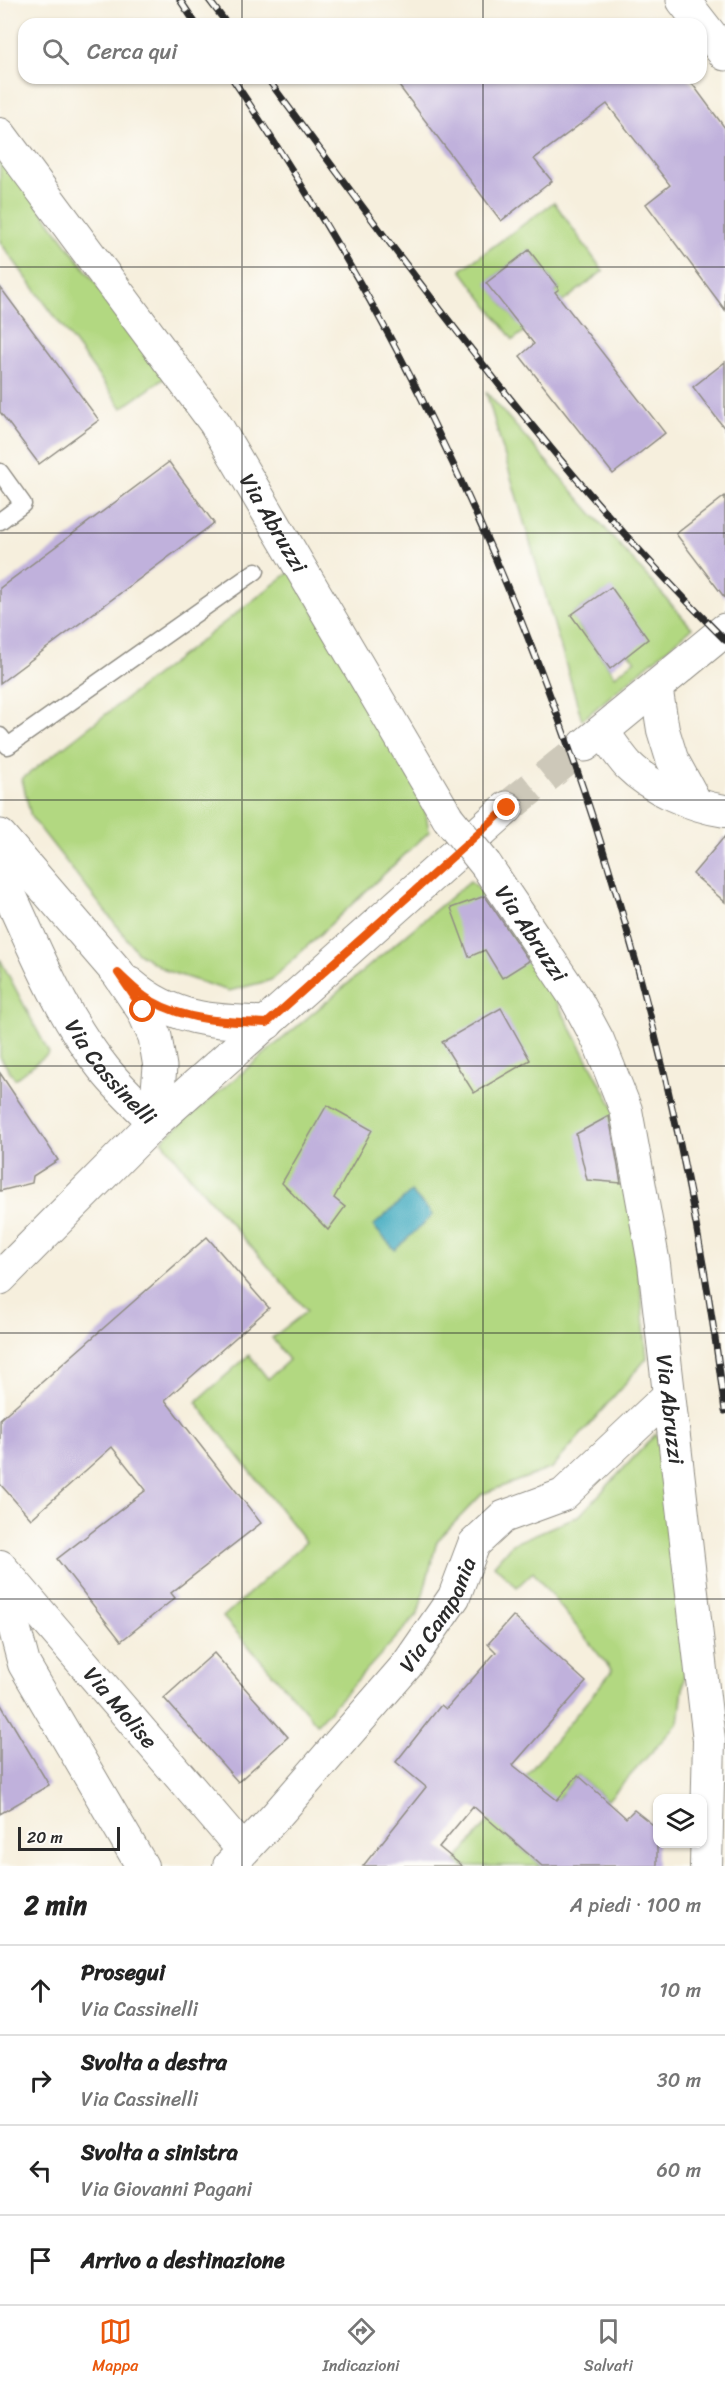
<!DOCTYPE html>
<html lang="it">
<meta charset="utf-8">
<style>
:root{--surface:#fff;--page:#f6f6f6;--text:#222;--muted:#767676;--line:#e0e0e0;--accent:#ea580c}
body{margin:0;font-family:Sriracha,sans-serif;background:var(--page);color:var(--text)}
.controls{position:absolute;right:18px;bottom:18px;display:grid;overflow:hidden;border-radius:12px;box-shadow:0 2px 4px #0004}
.controls button{width:54px;height:54px;display:grid;place-items:center;padding:0;border:0;border-bottom:2px solid var(--line);background:var(--surface);color:var(--text);font:30px sans-serif}
.scale{position:absolute;left:18px;bottom:15px;width:102px;box-sizing:border-box;padding-left:6px;border:3px solid #2b2b2b;border-top:0;font-size:16px;line-height:21px;white-space:nowrap;color:#2b2b2b;-webkit-text-stroke:4px #fdfcf7;paint-order:stroke}
.stop{position:absolute;width:18px;height:18px;margin:-14px;border:4px solid #ea580c;border-radius:50%;background:#fff}
.stop.end{background:#ea580c;border-color:#fff;box-shadow:0 2px 6px #0008}
.list{margin:0;padding:0;list-style:none}
h2{display:flex;justify-content:space-between;align-items:center;height:78px;margin:0;padding:0 24px;font-size:26px}
h2 small{font-size:20px;font-weight:400;color:var(--muted)}
.list li{display:grid;grid-template-columns:39px 1fr auto;gap:18px;align-items:center;box-sizing:border-box;height:90px;padding:0 24px;border-top:2px solid var(--line)}
.list b{display:block;font-size:22px;white-space:nowrap}
.list p{margin:0;font-size:20px;white-space:nowrap;color:var(--muted)}
.list em{font-size:20px;font-style:normal;color:var(--muted)}
.icon{flex:none;width:33px;height:33px;fill:none;stroke:currentColor;stroke-width:2;stroke-linecap:round;stroke-linejoin:round}
.map{position:relative;flex:none;width:725px;height:1866px;overflow:hidden}
.search{position:absolute;background:var(--surface);box-shadow:0 2px 4px #0004;left:18px;right:18px;top:18px;height:66px;display:flex;align-items:center;gap:15px;box-sizing:border-box;padding:0 21px;border-radius:18px;color:var(--muted);font-size:22px}
.sheet{height:438px;background:var(--surface)}
nav{display:flex;justify-content:space-around;align-items:center;box-sizing:border-box;height:84px;border-top:2px solid var(--line);background:var(--surface);font-size:16px;color:var(--muted)}
nav a{display:grid;justify-items:center;gap:3px}
nav .on{color:var(--accent)}
.map>svg:first-child{display:block}
.green{fill:#b2d881;stroke:#6e8256;stroke-width:1.5;fill-rule:evenodd}
.water{fill:#41aac0;stroke:#366a76;stroke-width:1.5}
.building{fill:#c0b1dc}
.lines{fill:none;stroke-linecap:round;stroke-linejoin:round}
.tertiary-tunnel{stroke:#cdc8b9;stroke-width:33;stroke-dasharray:33 16;stroke-linecap:butt}
.service-casing{stroke:#908d84;stroke-width:19}
.minor-casing{stroke:#908d84;stroke-width:34}
.tertiary-casing{stroke:#908d84;stroke-width:35}
.service{stroke:#fff;stroke-width:16}
.minor{stroke:#fff;stroke-width:32}
.tertiary{stroke:#fff;stroke-width:33}
.rail-casing{stroke:#2b2b2b;stroke-width:7}
.rail{stroke:#fdfcf7;stroke-width:4.5;stroke-dasharray:14;stroke-linecap:butt}
.minor-bridge-casing{stroke:#908d84;stroke-width:34;stroke-linecap:butt}
.minor-bridge{stroke:#fff;stroke-width:32}
.route{stroke:#ea580c;stroke-width:8}
.grid{fill:none;stroke:#2b2b2b;stroke-width:1.5;stroke-opacity:0.55}
.labels{text-anchor:middle;dominant-baseline:central;stroke-width:6;stroke-linejoin:round;paint-order:stroke}
.street-label{font-size:22px;fill:#2b2b2b;stroke:#fdfcf7}
</style>
<div class="map">
<svg width="725" height="1866" viewBox="0 0 725 1866">
<rect width="100%" height="100%" fill="#fdfcf7"/>
<filter id="ink" filterUnits="userSpaceOnUse"><feTurbulence type="fractalNoise" baseFrequency=".0167" numOctaves="2"/><feDisplacementMap in="SourceGraphic" scale="12" xChannelSelector="R" yChannelSelector="G"/><feConvolveMatrix kernelMatrix="1 2 1 2 8 2 1 2 1" color-interpolation-filters="sRGB"/></filter>
<filter id="wash" filterUnits="userSpaceOnUse"><feTurbulence type="fractalNoise" baseFrequency=".008" numOctaves="4" result="noise"/><feDisplacementMap in="SourceGraphic" scale="24" xChannelSelector="R" yChannelSelector="G"/><feGaussianBlur stdDeviation="1.35" result="paint"/><feColorMatrix in="noise" values="0 0 0 0 0 0 0 0 0 0 0 0 0 0 0 0 0 1.4 0 .05"/><feComposite in="paint" operator="in"/></filter>
<g filter="url(#wash)">
<rect width="100%" height="100%" fill="#f6efdd"/>
<path class="green" d="M 0,155 L 166,377 L 122,408 L 0,242 Z
M 554,202 L 603,271 L 513,340 L 461,270 ZM 529,250 L 559,289 L 517,322 L 487,283 Z
M 486,392 L 692,628 L 582,720 ZM 611,588 L 629,654 L 635,660 L 615,676 L 571,615 Z
M 291,571 L 424,801 L 429,832 L 271,980 L 229,991 L 167,971 L 138,953 L 31,817 L 22,779 Z
M 470,881 L 488,895 L 533,958 L 616,1112 L 635,1231 L 647,1358 L 552,1468 L 482,1494 L 437,1541 L 418,1614 L 317,1724 L 223,1617 L 306,1542 L 196,1402 L 249,1355 L 268,1379 L 289,1360 L 272,1338 L 307,1311 L 192,1179 L 162,1140 Z
M 0,959 L 49,1053 L 15,1079 L 0,1057 Z
M 656,1434 L 665,1461 L 685,1671 L 679,1722 L 607,1801 L 578,1775 L 555,1802 L 505,1834 L 542,1866 L 462,1866 L 456,1861 L 612,1671 L 533,1572 L 517,1587 L 494,1565 L 512,1544 L 580,1515 Z"/>
<path class="water" d="M 411,1192 L 433,1215 L 395,1250 L 373,1226 Z"/>
<g id="blocks">
<path class="building" d="M 393,78 L 688,78 L 725,128 L 725,310 L 646,204 L 670,185 L 607,104 L 534,159 L 552,181 L 501,221 Z
M 529,250 L 559,289 L 555,292 L 665,433 L 613,474 L 520,356 L 534,344 L 486,283 Z
M 0,287 L 99,420 L 39,464 L 0,412 Z
M 725,362 L 725,429 L 693,387 Z
M 169,462 L 214,523 L 0,683 L 0,588 Z
M 725,496 L 725,598 L 676,534 Z
M 611,587 L 648,639 L 610,669 L 571,615 Z
M 725,836 L 725,902 L 693,874 Z
M 485,896 L 529,961 L 502,978 L 485,950 L 469,957 L 451,908 Z
M 501,1008 L 530,1060 L 474,1093 L 442,1042 Z
M 0,1073 L 58,1160 L 33,1176 L 32,1183 L 0,1191 Z
M 327,1105 L 372,1130 L 334,1198 L 345,1207 L 328,1230 L 282,1183 Z
M 609,1116 L 621,1183 L 587,1180 L 576,1134 Z
M 207,1237 L 269,1308 L 165,1400 L 261,1523 L 171,1593 L 175,1598 L 121,1641 L 57,1559 L 146,1490 L 112,1447 L 31,1519 L 0,1484 L 0,1419 Z
M 513,1616 L 586,1682 L 513,1765 L 557,1800 L 578,1775 L 626,1818 L 634,1810 L 657,1828 L 657,1866 L 542,1866 L 473,1806 L 439,1847 L 462,1866 L 363,1866 L 426,1787 L 396,1762 L 441,1705 L 446,1709 L 496,1652 L 488,1644 Z
M 214,1653 L 288,1737 L 238,1782 L 164,1698 Z
M 0,1703 L 49,1785 L 0,1814 Z"/>
</g>
</g>
<g filter="url(#ink)">
<use href="#blocks" fill-opacity="0" stroke="#908d84" stroke-width="1.5"/>
<g class="lines">
<path class="tertiary-tunnel" d="M 507,808 L 585,745"/>
<g class="service-casing">
<path id="service" d="M 0,472 L 23,504 L 0,521
M 0,736 L 8,746 L 256,571"/>
</g>
<g class="minor-casing">
<g id="minor">
<path id="s1" d="M 0,134 L 215,423 L 448,818"/>
<path d="M 656,686 L 663,730 L 672,759 L 696,803"/>
<path d="M 602,731 C 611,742 619,755 628,765 C 652,789 692,806 725,811"/>
<path id="s2" d="M 486,865 L 576,999 L 598,1040 L 626,1110 L 654,1264 L 709,1740 L 706,1866"/>
<path id="s3" d="M 0,1566 L 243,1850"/>
<path d="M 0,1573 L 24,1664 L 142,1866"/>
<path id="s4" d="M 229,1866 L 275,1817 L 407,1665 L 454,1597 L 474,1544 L 503,1517 L 563,1495 L 669,1395"/>
</g>
</g>
<g class="tertiary-casing">
<g id="tertiary">
<path d="M 683,0 L 725,54"/>
<path d="M 585,745 L 725,630"/>
<path d="M 0,836 L 118,973 L 143,1010 L 155,1037 L 160,1067 L 155,1122"/>
<path id="s5" d="M 0,874 C 31,939 58,1012 104,1069 C 119,1088 137,1105 155,1122"/>
<path d="M 130,984 C 172,1020 214,1022 267,1023"/>
<path d="M 0,1278 L 155,1122 L 507,808"/>
</g>
</g>
<use href="#service" class="service"/>
<use href="#minor" class="minor"/>
<use href="#tertiary" class="tertiary"/>
<g class="rail-casing">
<path id="rail" d="M 180,0 L 196,24
M 209,0 L 227,24
M 232,78 C 306,188 375,301 432,420 C 584,731 682,1068 725,1411
M 267,78 C 411,272 553,469 725,640"/>
</g>
<use href="#rail" class="rail"/>
<g class="minor-bridge-casing">
<path id="minor-bridge" d="M 448,818 L 486,865"/>
</g>
<use href="#minor-bridge" class="minor-bridge"/>
</g>
</g>
<g class="lines" filter="url(#ink)">
<path class="route" d="M 143,1010 L 118,973 C 128,982 138,993 150,1000 C 186,1021 226,1022 267,1023 L 507,808"/>
</g>
<path class="grid" d="M 242,0 L 242,24M 483,0 L 483,24M 242,78 L 242,1866M 483,78 L 483,1866M 0,267 L 725,267M 0,533 L 725,533M 0,800 L 725,800M 0,1066 L 725,1066M 0,1333 L 725,1333M 0,1599 L 725,1599"/>
<g class="labels">
<g class="street-label">
<text stroke="none"><textPath href="#s1" startOffset="476">Via Abruzzi</textPath></text>
<text stroke="none"><textPath href="#s2" startOffset="82">Via Abruzzi</textPath></text>
<text stroke="none"><textPath href="#s5" startOffset="228">Via Cassinelli</textPath></text>
<text stroke="none"><textPath href="#s2" startOffset="586">Via Abruzzi</textPath></text>
<text stroke="none"><textPath href="#s4" startOffset="328">Via Campania</textPath></text>
<text stroke="none"><textPath href="#s3" startOffset="186">Via Molise</textPath></text>
</g>
</g>
</svg>
<div class="controls">
<button><svg class="icon" aria-label="layers" viewBox="0 0 24 24"><path d="M12 4l9 5-9 5-9-5zM3 14l9 5 9-5"/></svg></button>
</div>
<div class="scale">20 m</div>
<div class="stop" style="left:143px;top:1010px"></div>
<div class="stop end" style="left:507px;top:808px"></div>
<div class="search"><svg class="icon" aria-label="search" viewBox="0 0 24 24"><circle cx="10" cy="10" r="6"/><path d="M15 15l6 6"/></svg>Cerca qui</div>
</div>
<section class="sheet">
<h2>2 min<small>A piedi · 100 m</small></h2>
<ul class="list">
<li><svg class="icon" aria-label="ahead" viewBox="0 0 24 24"><path d="M12 20V5M6 11l6-6 6 6"/></svg><div><b>Prosegui</b><p>Via Cassinelli</p></div><em>10 m</em></li>
<li><svg class="icon" aria-label="right" viewBox="0 0 24 24"><path d="M7 20v-9h11M14 6l5 5-5 5"/></svg><div><b>Svolta a destra</b><p>Via Cassinelli</p></div><em>30 m</em></li>
<li><svg class="icon" aria-label="left" viewBox="0 0 24 24"><path d="M17 20v-9H6M10 6l-5 5 5 5"/></svg><div><b>Svolta a sinistra</b><p>Via Giovanni Pagani</p></div><em>60 m</em></li>
<li><svg class="icon" aria-label="arrive" viewBox="0 0 24 24"><path d="M6 21V4h12l-3 4 3 4H6"/></svg><div><b>Arrivo a destinazione</b></div></li>
</ul>
</section>
<nav>
<a class="on"><svg class="icon" aria-label="map" viewBox="0 0 24 24"><path d="M3 6l6-2 6 2 6-2v14l-6 2-6-2-6 2zM9 4v14M15 6v14"/></svg>Mappa</a>
<a><svg class="icon" aria-label="directions" viewBox="0 0 24 24"><path d="M12 3l9 9-9 9-9-9zM9 14v-3h6M13 9l2 2-2 2"/></svg>Indicazioni</a>
<a><svg class="icon" aria-label="saved" viewBox="0 0 24 24"><path d="M7 4h10v16l-5-4-5 4z"/></svg>Salvati</a>
</nav>
